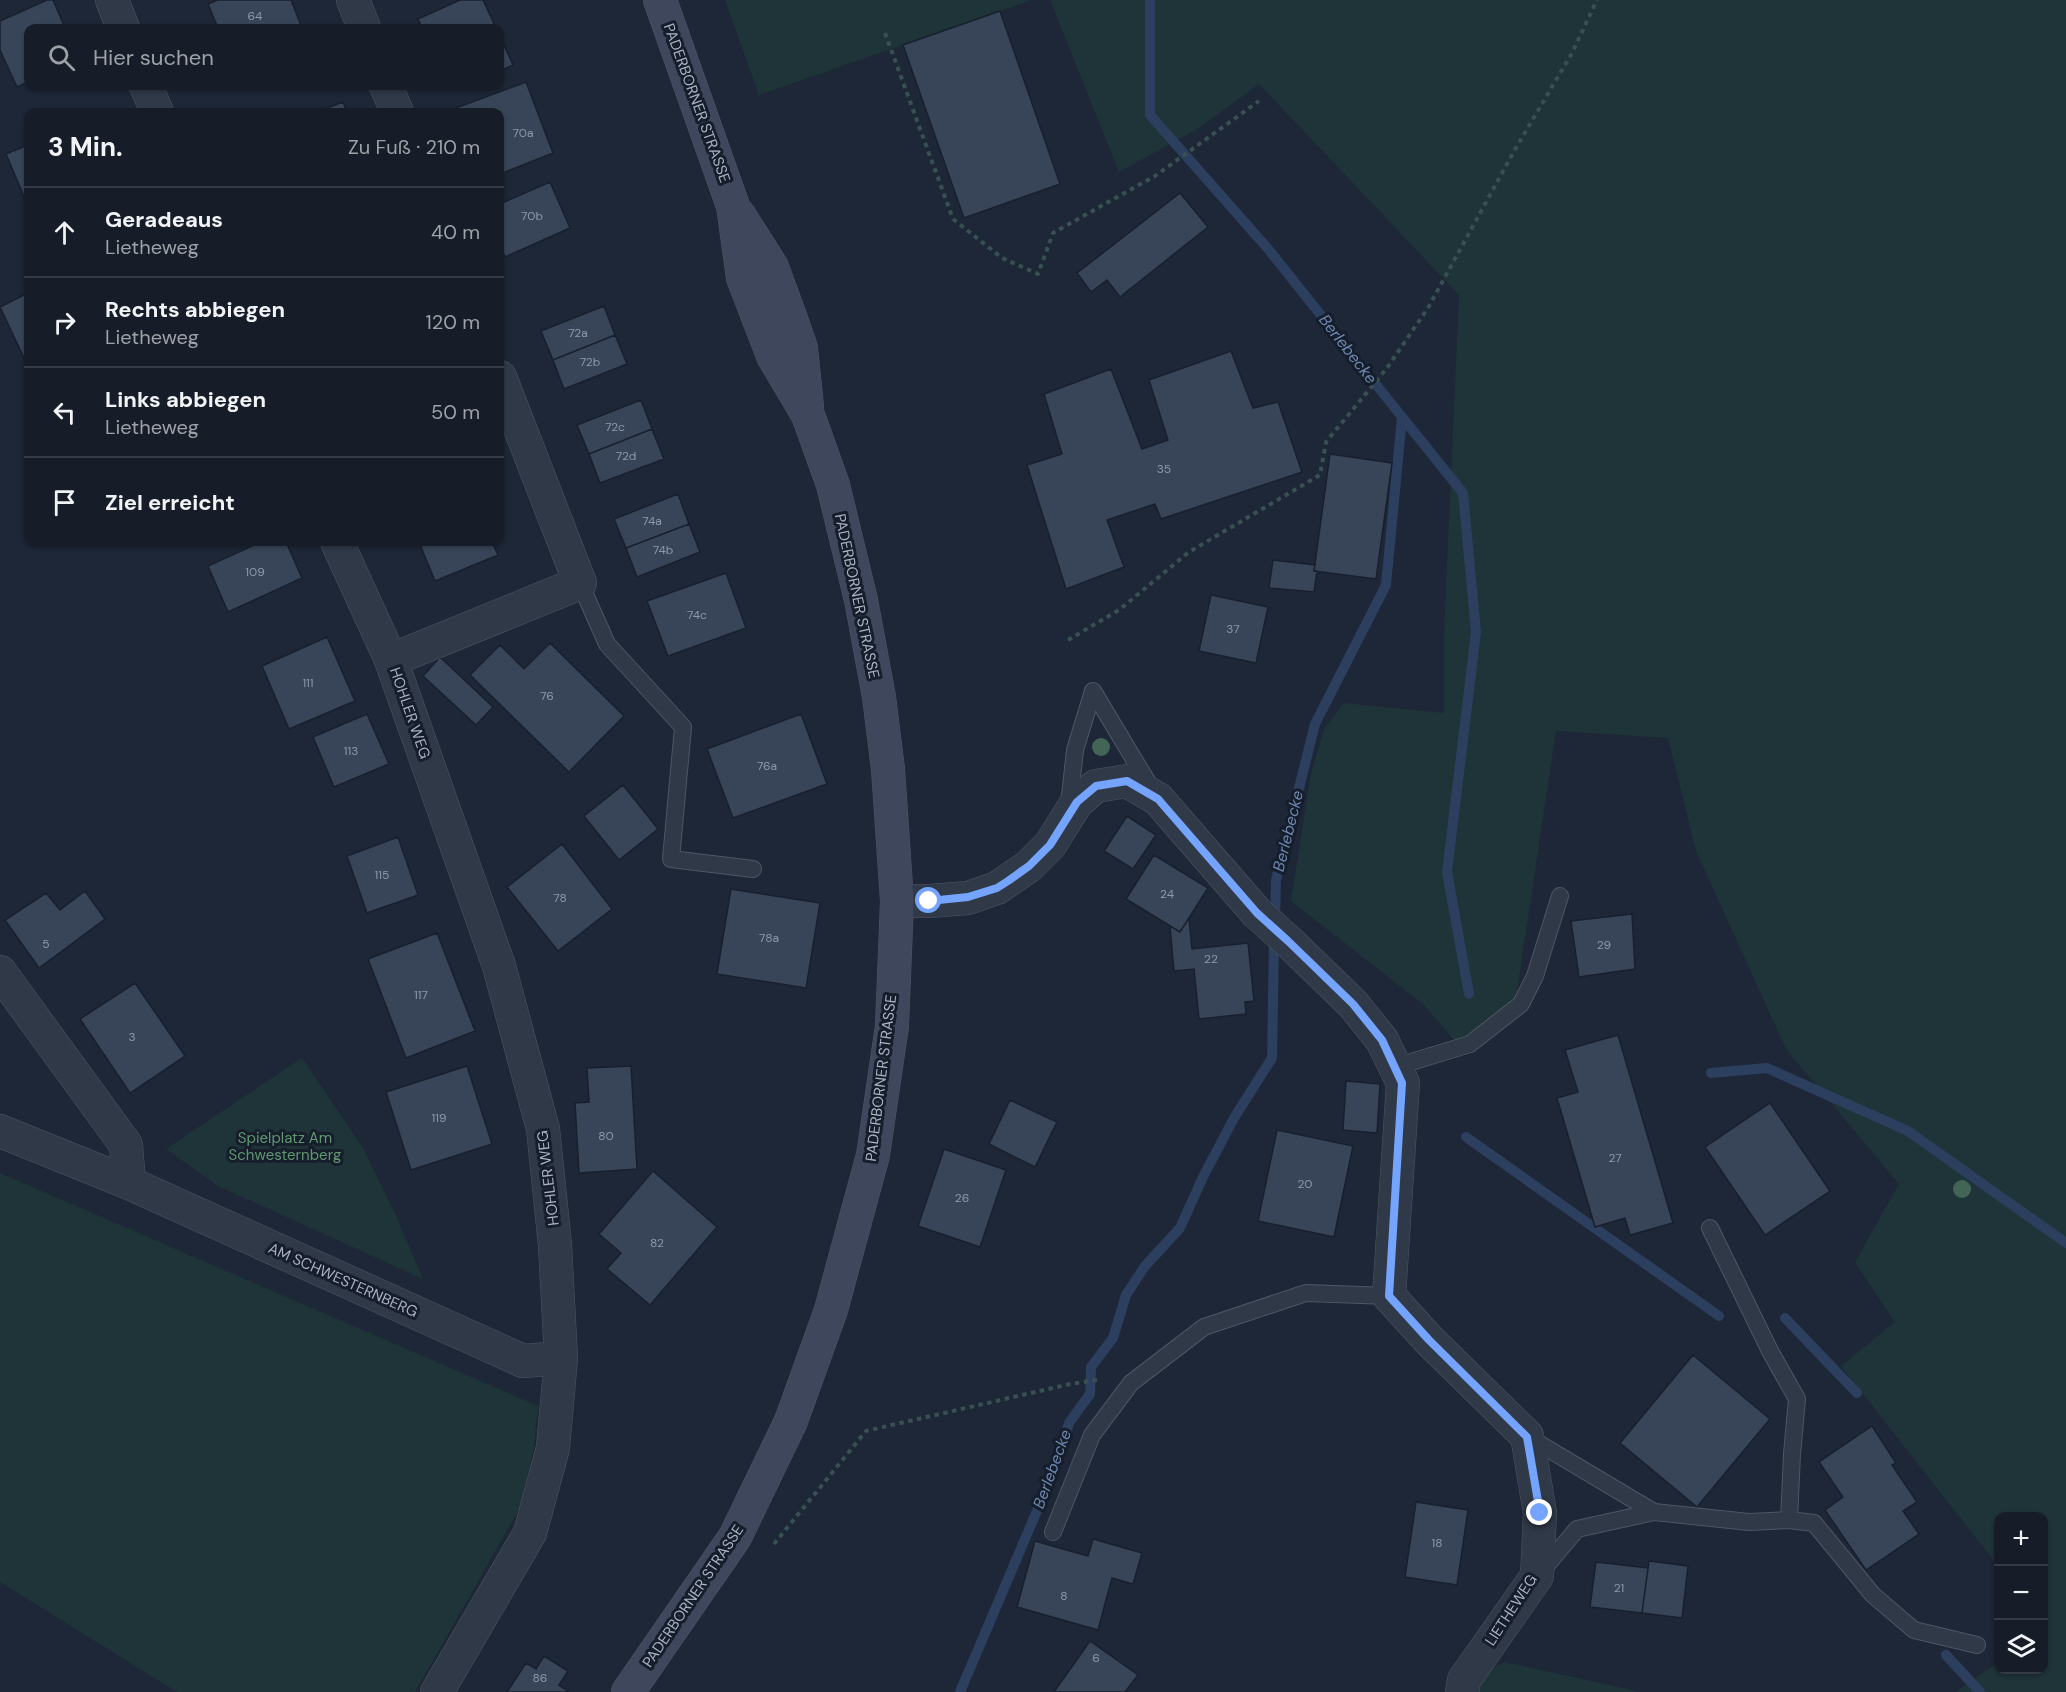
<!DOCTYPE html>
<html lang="de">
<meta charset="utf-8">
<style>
:root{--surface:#161d29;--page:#232a35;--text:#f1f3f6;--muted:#9ea2a8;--line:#353b46}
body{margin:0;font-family:"DM Sans",sans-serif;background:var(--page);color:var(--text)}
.controls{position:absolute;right:18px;bottom:18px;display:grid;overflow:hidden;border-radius:12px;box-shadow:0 2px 4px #0004}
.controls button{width:54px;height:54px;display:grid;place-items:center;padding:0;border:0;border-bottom:2px solid var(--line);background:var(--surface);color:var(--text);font:30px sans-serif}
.stop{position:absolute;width:18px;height:18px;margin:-14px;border:4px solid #75a4ff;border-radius:50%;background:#fff}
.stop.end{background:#75a4ff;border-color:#fff;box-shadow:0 2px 6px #0008}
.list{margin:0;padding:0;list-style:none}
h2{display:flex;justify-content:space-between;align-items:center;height:78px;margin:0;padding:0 24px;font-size:26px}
h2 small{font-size:20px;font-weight:400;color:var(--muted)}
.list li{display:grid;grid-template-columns:39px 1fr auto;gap:18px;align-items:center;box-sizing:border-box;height:90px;padding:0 24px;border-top:2px solid var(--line)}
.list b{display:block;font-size:22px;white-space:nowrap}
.list p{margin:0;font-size:20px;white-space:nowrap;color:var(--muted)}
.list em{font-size:20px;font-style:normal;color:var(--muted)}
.icon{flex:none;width:33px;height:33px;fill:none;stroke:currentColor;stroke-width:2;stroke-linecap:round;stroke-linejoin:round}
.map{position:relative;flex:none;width:2066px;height:1692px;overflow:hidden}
.search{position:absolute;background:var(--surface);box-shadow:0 2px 4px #0004;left:24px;top:24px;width:480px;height:66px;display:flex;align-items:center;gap:15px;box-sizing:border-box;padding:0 21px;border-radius:12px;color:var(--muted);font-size:22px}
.panel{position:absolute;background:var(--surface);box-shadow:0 2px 4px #0004;left:24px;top:108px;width:480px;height:438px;border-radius:12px}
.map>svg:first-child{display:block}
.green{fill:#1f3438}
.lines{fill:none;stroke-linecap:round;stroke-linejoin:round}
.stream{stroke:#2c3f5f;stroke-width:10}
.building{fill:#384558;stroke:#18202e;stroke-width:1.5}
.lane-casing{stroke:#4e5666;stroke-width:18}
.street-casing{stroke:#4e5666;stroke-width:34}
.secondary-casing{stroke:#4e5666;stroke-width:34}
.path{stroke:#395053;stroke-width:4;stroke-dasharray:4.5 4.5;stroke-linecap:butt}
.lane{stroke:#303948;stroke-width:16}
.street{stroke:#303948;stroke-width:33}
.secondary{stroke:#3e475b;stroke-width:33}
.tree{fill:#426556}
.route{stroke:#75a4ff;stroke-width:8}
.labels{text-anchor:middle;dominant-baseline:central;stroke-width:6;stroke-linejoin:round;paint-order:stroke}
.number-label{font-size:12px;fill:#8e98aa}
.street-label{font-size:15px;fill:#aab3c5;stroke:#161e2c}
.park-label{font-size:15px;fill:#60976f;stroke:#161e2c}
.water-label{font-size:16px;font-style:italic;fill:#6e88b2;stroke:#161e2c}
</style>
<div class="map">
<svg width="2066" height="1692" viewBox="0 0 2066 1692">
<rect width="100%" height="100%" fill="#1d2737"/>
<path class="green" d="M 725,0 L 1032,0 L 759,95 Z
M 1050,0 L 2066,0 L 2066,1692 L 1956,1692 L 1998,1662 L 1998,1670 L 2044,1670 L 2044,1631 L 2047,1628 L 2044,1624 L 2044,1516 L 1998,1516 L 1998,1566 L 1841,1366 L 1895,1322 L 1855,1262 L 1899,1184 L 1786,1049 L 1696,851 L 1668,738 L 1556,731 L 1516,998 L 1467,1055 L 1423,1004 L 1291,901 L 1311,774 L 1324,729 L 1344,703 L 1444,713 L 1444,634 L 1459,295 L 1259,84 L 1199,128 L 1119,172 Z
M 302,1058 L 363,1148 L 396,1216 L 423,1279 L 218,1186 L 166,1149 Z
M 0,1173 L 538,1406 L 534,1447 L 521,1506 L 415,1692 L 177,1692 L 0,1582 Z
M 1505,1662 L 1641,1692 L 1475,1692 L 1479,1675 Z"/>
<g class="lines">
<path class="stream" d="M 1150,0 L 1150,115 L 1269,250 L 1402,417 L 1386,585 L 1315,724 L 1276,880 L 1275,920
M 1402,417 L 1463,493 L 1476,632 L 1447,872 L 1469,994
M 1711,1073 L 1767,1068 L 1908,1131 L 2066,1243
M 1466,1137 L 1719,1316
M 1785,1318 L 1857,1393
M 1946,1655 L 1980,1692
M 960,1692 L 1053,1473 L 1069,1423 L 1090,1394 L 1091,1367 L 1113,1338 L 1126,1295 L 1145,1266 L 1180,1228 L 1203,1177 L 1234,1118 L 1272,1058 L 1274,939"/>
</g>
<path class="building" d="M 47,0 L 53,0 L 65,28 L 28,28 L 28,82 L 17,87 L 0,50 L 0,21 Z
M 218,0 L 291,0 L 302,28 L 218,28 L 208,4 Z
M 460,0 L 483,0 L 496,28 L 422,28 L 418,19 Z
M 1000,11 L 1060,184 L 964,218 L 903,45 Z
M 500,36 L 513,65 L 500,71 Z
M 526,82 L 553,153 L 500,174 L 500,112 L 458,112 L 456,108 Z
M 343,102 L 347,112 L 317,112 Z
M 28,145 L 28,197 L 25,199 L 6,154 Z
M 550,182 L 570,228 L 505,257 L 500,245 L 500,204 Z
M 1180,193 L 1208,227 L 1120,297 L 1107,280 L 1091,292 L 1077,273 Z
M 28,293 L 28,361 L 26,362 L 0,307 Z
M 604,306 L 615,335 L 553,360 L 541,331 Z
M 615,335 L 627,364 L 564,389 L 553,360 Z
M 1231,351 L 1253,408 L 1278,402 L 1302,472 L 1161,519 L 1155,504 L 1107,520 L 1124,567 L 1066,589 L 1027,465 L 1062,454 L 1044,394 L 1111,369 L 1142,449 L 1168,440 L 1149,380 Z
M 641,400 L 652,429 L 589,454 L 577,425 Z
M 652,429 L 664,459 L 600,483 L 589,454 Z
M 1330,454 L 1392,463 L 1376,579 L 1314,571 Z
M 678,494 L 689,524 L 626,548 L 614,519 Z
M 689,524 L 700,552 L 637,577 L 626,548 Z
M 261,542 L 286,542 L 302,578 L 228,612 L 208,566 Z
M 419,542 L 492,542 L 498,555 L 435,581 Z
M 1273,560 L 1315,565 L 1314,571 L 1317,571 L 1314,592 L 1269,588 Z
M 726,573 L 746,628 L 668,656 L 647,601 Z
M 1211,595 L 1268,607 L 1256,663 L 1199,651 Z
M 327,637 L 355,701 L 289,729 L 262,666 Z
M 550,643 L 624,716 L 569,772 L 470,675 L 500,645 L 524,669 Z
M 440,657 L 493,707 L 476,725 L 423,676 Z
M 367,714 L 389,764 L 334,787 L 313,737 Z
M 801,714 L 827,784 L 733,818 L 707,749 Z
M 623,785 L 658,829 L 619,860 L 584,816 Z
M 1127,816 L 1156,835 L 1133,869 L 1104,851 Z
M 398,837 L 418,895 L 367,913 L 347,856 Z
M 562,844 L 612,909 L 558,951 L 507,887 Z
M 1154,855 L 1208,888 L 1180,932 L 1126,899 Z
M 731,889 L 820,903 L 806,988 L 717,974 Z
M 85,891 L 105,919 L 39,968 L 5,920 L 46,893 L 60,910 Z
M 1632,914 L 1635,969 L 1579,977 L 1571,921 Z
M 1189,918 L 1192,949 L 1248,943 L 1254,1001 L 1245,1002 L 1246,1014 L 1199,1019 L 1194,969 L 1174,971 L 1170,926 L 1180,932 Z
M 437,933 L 475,1031 L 406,1058 L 368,959 Z
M 135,983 L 185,1056 L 130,1093 L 80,1019 Z
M 1618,1035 L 1673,1223 L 1630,1235 L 1625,1218 L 1595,1227 L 1557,1098 L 1578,1092 L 1565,1050 Z
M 467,1066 L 492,1144 L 411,1170 L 386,1092 Z
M 631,1066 L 637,1169 L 579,1173 L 575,1103 L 589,1102 L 587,1068 Z
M 1346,1081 L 1380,1084 L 1377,1133 L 1343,1130 Z
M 1010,1100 L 1057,1122 L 1035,1167 L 989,1144 Z
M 1770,1103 L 1830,1191 L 1765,1235 L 1705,1147 Z
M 1277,1130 L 1353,1146 L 1334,1237 L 1258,1221 Z
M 944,1149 L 1006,1170 L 980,1247 L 918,1226 Z
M 653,1171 L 717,1227 L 650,1305 L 607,1269 L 621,1253 L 599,1234 Z
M 1693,1355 L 1770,1419 L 1697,1507 L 1620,1443 Z
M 1872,1426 L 1896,1463 L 1892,1465 L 1917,1502 L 1903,1511 L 1919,1534 L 1866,1570 L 1825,1510 L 1843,1497 L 1819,1462 Z
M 1416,1502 L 1468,1510 L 1457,1585 L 1405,1577 Z
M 1093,1539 L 1142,1553 L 1133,1584 L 1112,1578 L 1098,1630 L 1017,1607 L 1035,1541 L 1088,1556 Z
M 1649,1561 L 1688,1566 L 1682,1618 L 1642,1613 Z
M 1596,1562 L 1648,1568 L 1642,1613 L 1590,1607 Z
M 1090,1641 L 1138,1675 L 1125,1692 L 1054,1692 Z
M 544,1656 L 568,1671 L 559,1685 L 569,1692 L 507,1692 L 526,1663 L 536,1669 Z"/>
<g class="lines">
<g class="lane-casing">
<path id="lane" d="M 580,583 L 607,644 L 683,727 L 671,859 L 753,869
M 1093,691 L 1150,786
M 1069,805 L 1075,750 L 1093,691
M 1395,1067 L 1470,1044 L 1521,1004 L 1535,976 L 1560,896
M 1528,1437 L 1654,1512 L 1749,1522 L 1789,1520 L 1792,1454 L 1797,1399 L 1770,1351 L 1710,1228
M 1789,1520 L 1814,1523 L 1873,1595 L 1914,1630 L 1977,1645
M 1053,1532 L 1092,1435 L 1131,1383 L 1204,1327 L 1306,1293 L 1389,1296
M 1540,1573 L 1577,1529 L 1654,1512"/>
</g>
<g class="street-casing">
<path id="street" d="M 112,0 L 123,28
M 353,0 L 364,28
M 146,86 L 157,112
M 386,86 L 397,112
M 337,542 L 391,660 L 499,966 L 543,1129 L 555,1245 L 561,1358 L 553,1448 L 530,1533 L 437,1692
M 391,660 L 580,583 L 500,377
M 897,901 L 929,901 L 968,898 L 997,888 L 1029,866 L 1050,845 L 1077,802 L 1096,786 L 1127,781 L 1158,799 L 1257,913 L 1288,941 L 1353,1004 L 1382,1040 L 1403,1083 L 1389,1296 L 1429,1340 L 1527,1436 L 1540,1513 L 1537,1576 L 1464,1680 L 1462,1692
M 0,972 L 126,1145 L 129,1183
M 0,1131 L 129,1183 L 523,1361 L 561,1358"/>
</g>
<g class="secondary-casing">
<path id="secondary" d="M 739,215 L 772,267 L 791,319 L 801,348 L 807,406
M 628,1692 L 735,1537 L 791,1421 L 831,1310 L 873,1155 L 892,1026 L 897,901 L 888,769 L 879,697 L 861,600 L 833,485 L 808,415 L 773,356 L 743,278 L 733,206 L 660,0"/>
</g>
<path class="path" d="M 885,33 L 953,219 L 1002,258 L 1038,274 L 1053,233 L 1155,176 L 1259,101
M 1068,640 L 1119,610 L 1189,552 L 1320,475 L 1326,442 L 1387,368 L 1428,308 L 1513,153 L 1572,53 L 1597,0
M 774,1544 L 866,1431 L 1070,1384 L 1097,1380"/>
<use href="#lane" class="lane"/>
<use href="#street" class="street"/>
<use href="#secondary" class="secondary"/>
</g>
<g class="tree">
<circle cx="1101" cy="747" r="9"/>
<circle cx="1962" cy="1189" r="9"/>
</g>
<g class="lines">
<path class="route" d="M 929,901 L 968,897 L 997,888 L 1008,881 L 1029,866 L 1050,845 L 1077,802 L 1096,786 L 1127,781 L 1158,799 L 1257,913 L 1288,941 L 1353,1004 L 1382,1040 L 1402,1083 L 1389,1296 L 1429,1340 L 1527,1437 L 1540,1513"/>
</g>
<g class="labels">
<g class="number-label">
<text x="255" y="16">64</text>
<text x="523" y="133">70a</text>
<text x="532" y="216">70b</text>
<text x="578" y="333">72a</text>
<text x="590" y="362">72b</text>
<text x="615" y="427">72c</text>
<text x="626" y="456">72d</text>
<text x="1164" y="469">35</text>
<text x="652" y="521">74a</text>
<text x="663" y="550">74b</text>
<text x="255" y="572">109</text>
<text x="697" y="615">74c</text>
<text x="1233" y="629">37</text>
<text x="308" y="683">111</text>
<text x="547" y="696">76</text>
<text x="351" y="751">113</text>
<text x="767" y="766">76a</text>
<text x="382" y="875">115</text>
<text x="1167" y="894">24</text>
<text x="560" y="898">78</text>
<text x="769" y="938">78a</text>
<text x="46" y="944">5</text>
<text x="1604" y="945">29</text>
<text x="1211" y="959">22</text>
<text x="421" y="995">117</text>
<text x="132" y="1037">3</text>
<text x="439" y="1118">119</text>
<text x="606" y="1136">80</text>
<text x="1615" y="1158">27</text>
<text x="1305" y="1184">20</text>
<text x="962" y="1198">26</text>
<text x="657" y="1243">82</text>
<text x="1437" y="1543">18</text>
<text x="1619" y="1588">21</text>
<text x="1064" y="1596">8</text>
<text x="1096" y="1658">6</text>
<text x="540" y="1678">86</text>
</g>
<g class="street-label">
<text transform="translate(697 103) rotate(70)">PADERBORNER STRASSE</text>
<text transform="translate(857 596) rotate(78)">PADERBORNER STRASSE</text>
<text transform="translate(410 713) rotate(71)">HOHLER WEG</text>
<text transform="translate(881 1078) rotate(-83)">PADERBORNER STRASSE</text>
<text transform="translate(548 1178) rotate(-97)">HOHLER WEG</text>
<text transform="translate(343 1280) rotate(24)">AM SCHWESTERNBERG</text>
<text transform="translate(693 1596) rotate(-56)">PADERBORNER STRASSE</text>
<text transform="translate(1511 1610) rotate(-57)">LIETHEWEG</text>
</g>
<g class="park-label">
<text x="285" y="1138">Spielplatz Am<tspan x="285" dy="17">Schwesternberg</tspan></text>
</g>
<g class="water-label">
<text transform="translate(1348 349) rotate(52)">Berlebecke</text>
<text transform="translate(1288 831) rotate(-76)">Berlebecke</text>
<text transform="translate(1052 1469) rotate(-70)">Berlebecke</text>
</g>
</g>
</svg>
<div class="controls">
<button>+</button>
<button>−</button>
<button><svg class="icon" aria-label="layers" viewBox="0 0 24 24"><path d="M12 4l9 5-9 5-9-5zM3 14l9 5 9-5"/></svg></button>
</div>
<div class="stop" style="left:929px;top:901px"></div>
<div class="stop end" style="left:1540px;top:1513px"></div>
<div class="search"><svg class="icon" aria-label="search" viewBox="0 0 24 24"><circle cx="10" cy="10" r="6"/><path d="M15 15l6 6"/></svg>Hier suchen</div>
<section class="panel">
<h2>3 Min.<small>Zu Fuß · 210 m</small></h2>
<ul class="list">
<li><svg class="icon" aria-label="ahead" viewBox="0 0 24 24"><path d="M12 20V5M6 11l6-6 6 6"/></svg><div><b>Geradeaus</b><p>Lietheweg</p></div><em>40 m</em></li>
<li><svg class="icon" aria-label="right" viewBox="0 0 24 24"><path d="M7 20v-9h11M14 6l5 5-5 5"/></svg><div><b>Rechts abbiegen</b><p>Lietheweg</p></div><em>120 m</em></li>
<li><svg class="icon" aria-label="left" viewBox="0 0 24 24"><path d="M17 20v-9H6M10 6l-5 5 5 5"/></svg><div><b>Links abbiegen</b><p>Lietheweg</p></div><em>50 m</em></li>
<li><svg class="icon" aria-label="arrive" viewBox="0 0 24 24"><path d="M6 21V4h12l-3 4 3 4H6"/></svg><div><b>Ziel erreicht</b></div></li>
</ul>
</section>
</div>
